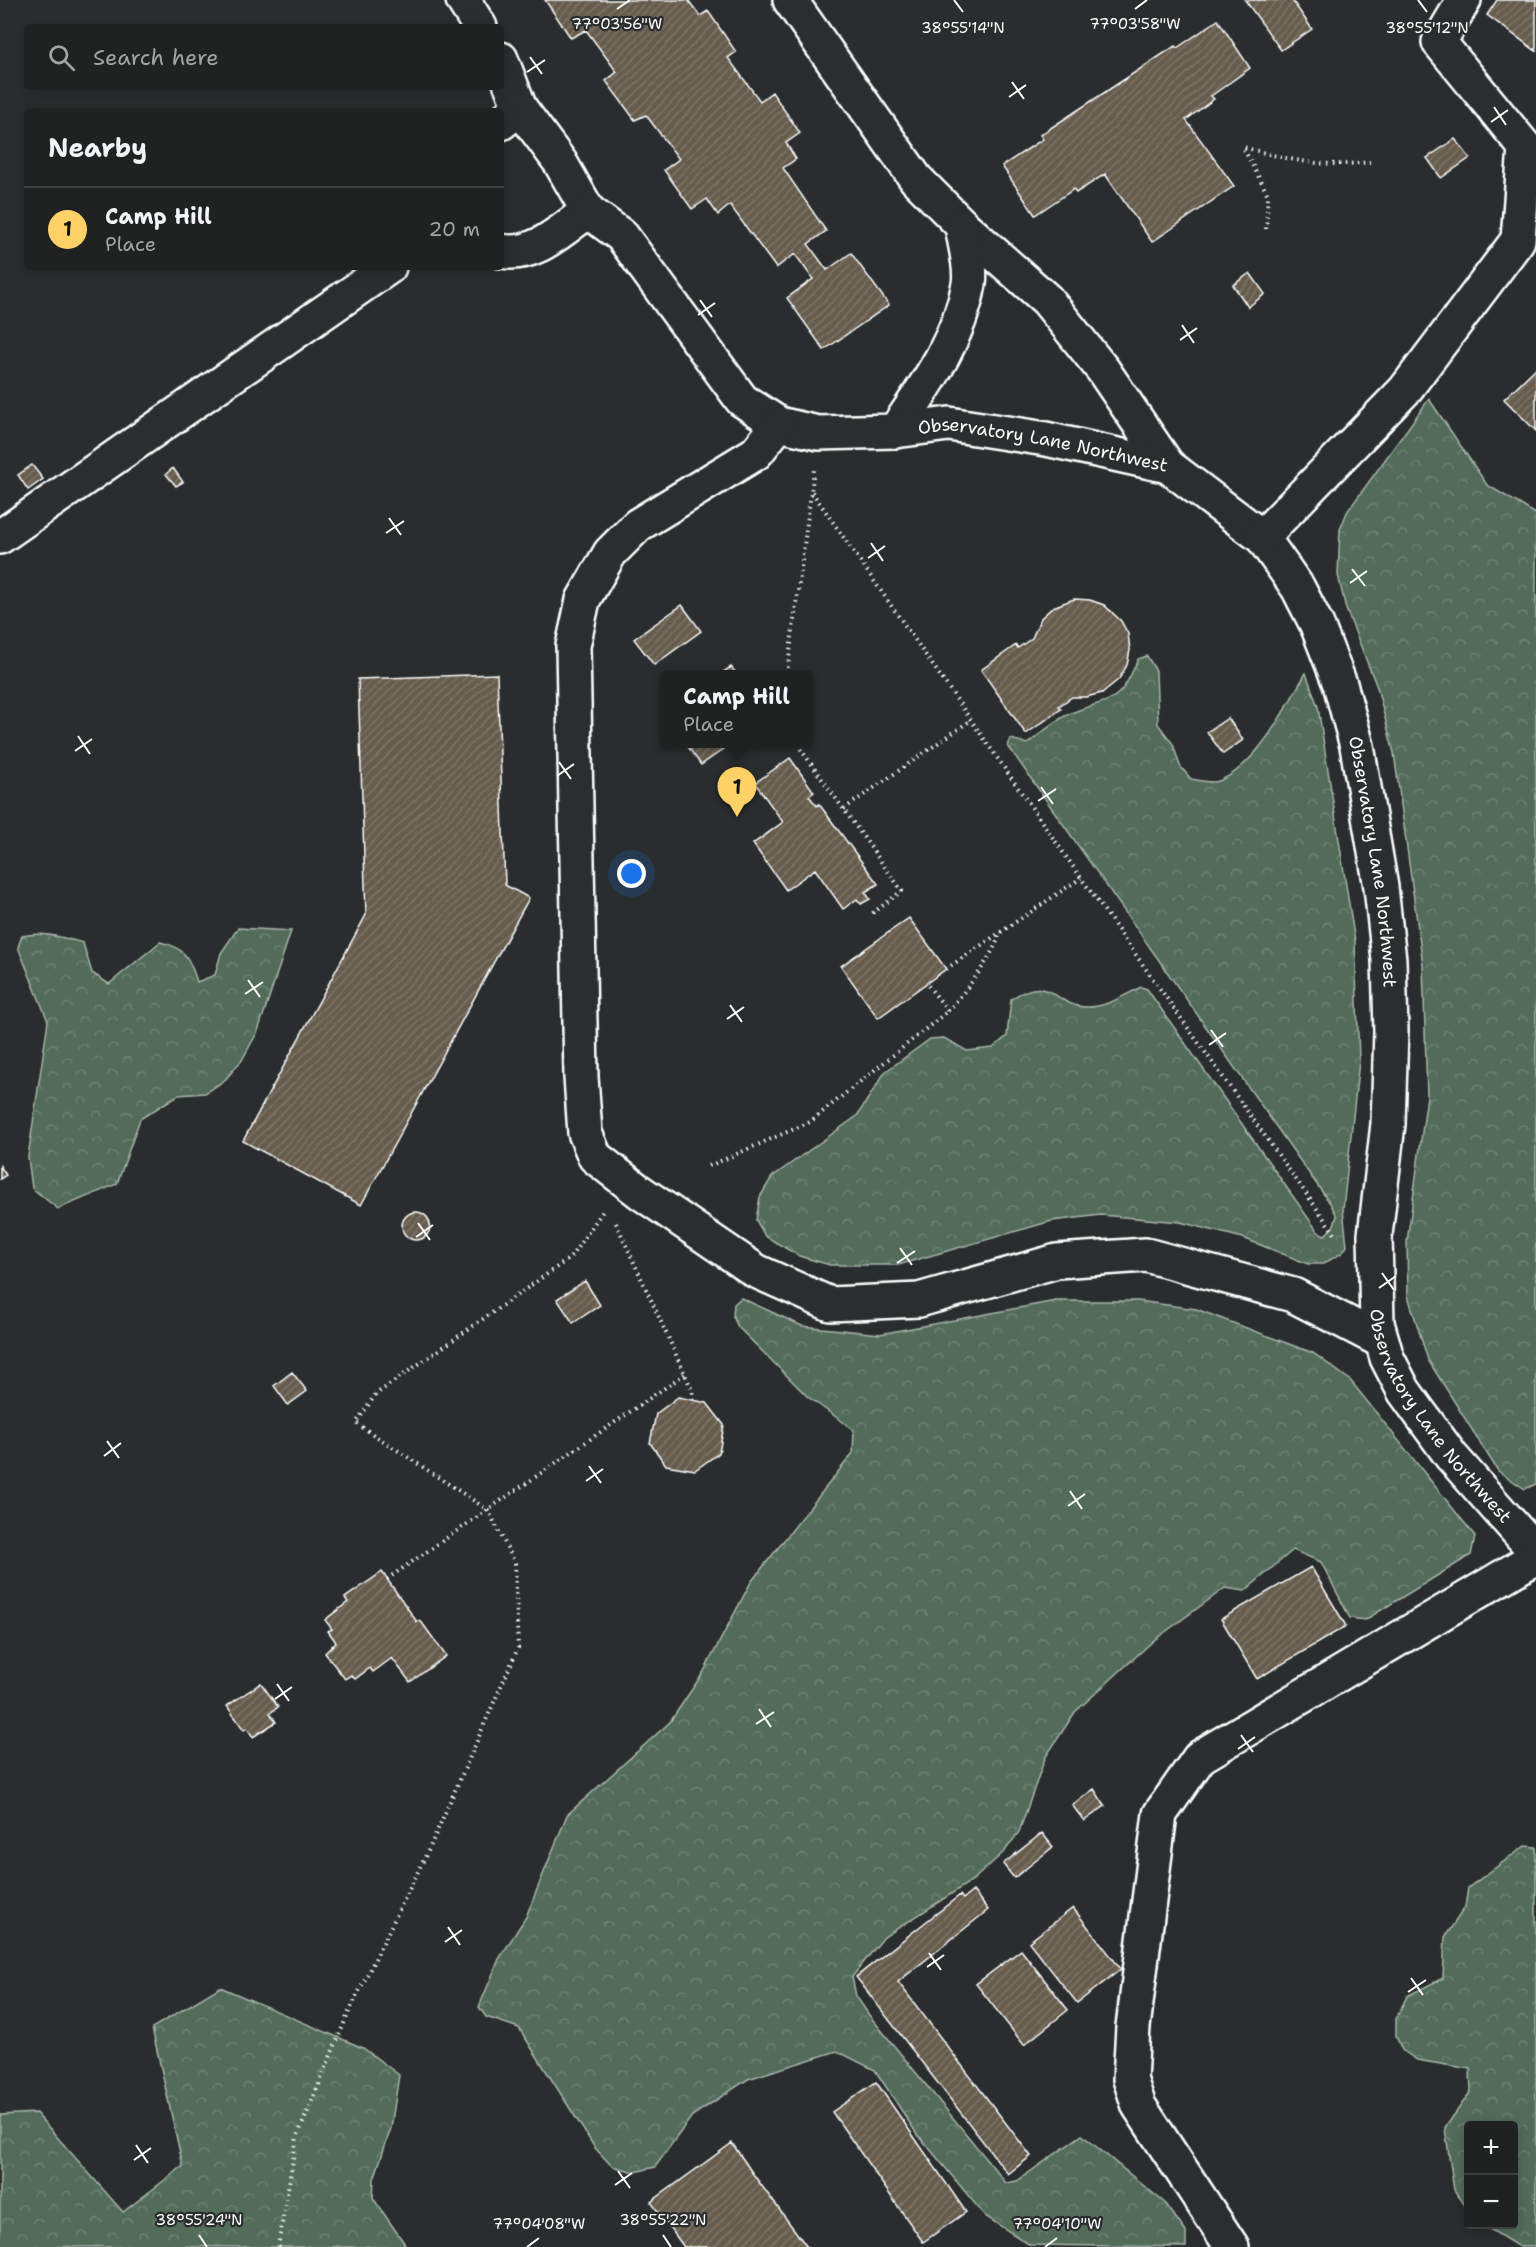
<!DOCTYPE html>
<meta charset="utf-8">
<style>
:root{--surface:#202222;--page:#2d2f2f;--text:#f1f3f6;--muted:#a2a4a5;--line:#3d3f40;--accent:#ffd166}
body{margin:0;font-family:"Shantell Sans",sans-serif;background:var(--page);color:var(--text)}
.controls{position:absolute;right:18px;bottom:18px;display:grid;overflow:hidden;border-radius:6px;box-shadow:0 3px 15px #0003}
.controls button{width:54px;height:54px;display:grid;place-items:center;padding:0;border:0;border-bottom:2px solid var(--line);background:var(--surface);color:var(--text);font:30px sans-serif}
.you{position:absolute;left:632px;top:874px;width:21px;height:21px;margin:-15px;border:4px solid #fff;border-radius:50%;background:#1a73e8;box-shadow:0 0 0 9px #1a73e833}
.badge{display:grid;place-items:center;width:39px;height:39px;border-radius:50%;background:var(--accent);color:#111;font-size:20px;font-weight:700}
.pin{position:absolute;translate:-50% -50px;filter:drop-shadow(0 2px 3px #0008)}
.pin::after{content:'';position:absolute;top:32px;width:21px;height:18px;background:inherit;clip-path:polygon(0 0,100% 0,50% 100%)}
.popup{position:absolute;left:660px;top:670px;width:153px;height:78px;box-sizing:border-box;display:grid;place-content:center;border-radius:6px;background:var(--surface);filter:drop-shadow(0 2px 4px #0005);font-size:20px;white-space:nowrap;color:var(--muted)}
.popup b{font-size:22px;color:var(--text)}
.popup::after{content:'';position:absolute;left:50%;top:100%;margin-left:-12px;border:12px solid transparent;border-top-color:var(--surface)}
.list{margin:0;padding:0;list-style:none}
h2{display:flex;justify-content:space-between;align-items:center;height:78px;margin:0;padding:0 24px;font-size:26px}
h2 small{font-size:20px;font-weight:400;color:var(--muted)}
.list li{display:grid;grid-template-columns:39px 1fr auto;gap:18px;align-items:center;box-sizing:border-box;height:84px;padding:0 24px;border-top:2px solid var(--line)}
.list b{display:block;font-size:22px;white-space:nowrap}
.list p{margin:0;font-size:20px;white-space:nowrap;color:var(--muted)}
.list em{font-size:20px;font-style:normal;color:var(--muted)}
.icon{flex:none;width:33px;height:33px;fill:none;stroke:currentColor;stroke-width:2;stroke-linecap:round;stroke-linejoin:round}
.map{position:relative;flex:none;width:1536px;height:2247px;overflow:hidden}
.search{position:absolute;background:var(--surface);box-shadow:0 3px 15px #0003;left:24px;top:24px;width:480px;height:66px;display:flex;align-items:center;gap:15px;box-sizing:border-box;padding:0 21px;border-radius:6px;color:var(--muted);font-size:22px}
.panel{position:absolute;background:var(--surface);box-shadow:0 3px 15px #0003;left:24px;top:108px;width:480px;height:162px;border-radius:6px}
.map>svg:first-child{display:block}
.forest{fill:url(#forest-crowns);stroke:#a9b6ac;stroke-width:1.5}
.building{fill:url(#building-hatch);stroke:#fff;stroke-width:1.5}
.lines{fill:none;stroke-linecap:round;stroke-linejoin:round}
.minor-casing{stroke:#fff;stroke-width:38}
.path{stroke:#fff;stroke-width:4;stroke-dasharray:1.5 4.5;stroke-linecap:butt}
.minor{stroke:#2a2d2e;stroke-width:33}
.ticks{fill:none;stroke:#fff;stroke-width:2}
.labels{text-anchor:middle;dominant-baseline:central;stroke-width:4.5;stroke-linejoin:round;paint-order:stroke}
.street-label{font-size:18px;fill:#fff;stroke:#2a2d2e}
.ticks-label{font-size:15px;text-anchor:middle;fill:#fff;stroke:#2a2d2e;stroke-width:4.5;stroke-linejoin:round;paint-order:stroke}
</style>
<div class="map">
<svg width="1536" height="2247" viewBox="0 0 1536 2247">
<defs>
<pattern id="forest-crowns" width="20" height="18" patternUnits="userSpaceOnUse" patternTransform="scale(1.5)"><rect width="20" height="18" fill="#536c5a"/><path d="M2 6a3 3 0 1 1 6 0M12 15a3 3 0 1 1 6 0" fill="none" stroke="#6d8273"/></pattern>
<pattern id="building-hatch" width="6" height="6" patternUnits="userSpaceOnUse" patternTransform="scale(1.5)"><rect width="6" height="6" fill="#665b4d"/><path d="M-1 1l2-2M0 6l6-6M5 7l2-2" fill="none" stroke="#7d7468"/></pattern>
</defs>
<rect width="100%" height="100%" fill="#2a2d2e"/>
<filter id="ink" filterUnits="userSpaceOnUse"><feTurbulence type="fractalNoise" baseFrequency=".0167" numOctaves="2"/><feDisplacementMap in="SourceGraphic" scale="12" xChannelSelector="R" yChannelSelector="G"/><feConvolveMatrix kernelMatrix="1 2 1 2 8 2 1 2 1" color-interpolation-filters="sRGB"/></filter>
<g filter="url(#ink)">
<path class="forest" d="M 1429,399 L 1487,485 L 1536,514 L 1536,1484 L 1525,1489 L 1498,1471 L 1428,1360 L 1408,1296 L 1407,1242 L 1427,1096 L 1423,965 L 1394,753 L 1377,687 L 1346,609 L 1338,575 L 1340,530 L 1347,512 Z
M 1147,656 L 1156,671 L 1158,724 L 1173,744 L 1180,766 L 1191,779 C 1199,780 1212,784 1219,781 C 1257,766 1286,707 1306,673 L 1318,707 L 1355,942 L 1359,1061 L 1343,1209 L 1347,1246 L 1342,1253 L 1323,1264 L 1308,1264 L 1243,1238 L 1180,1222 L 1101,1215 L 1052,1221 L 898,1265 L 830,1265 L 799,1256 L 765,1236 L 756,1220 L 760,1197 L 772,1177 L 857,1116 L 885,1072 L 930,1039 L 944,1038 L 967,1051 L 993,1048 L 1007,1036 L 1011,999 C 1050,972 1054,1005 1084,1007 C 1105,1008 1123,996 1141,987 L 1147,989 L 1318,1232 L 1325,1235 L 1333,1227 L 1337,1216 L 1330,1203 L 1008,746 L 1011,739 L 1027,744 C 1040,735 1055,720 1069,714 C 1112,696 1118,708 1138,659 Z
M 238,928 L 291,931 L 258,1031 L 242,1060 L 224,1081 L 205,1093 L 178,1095 L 140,1119 L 117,1184 L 58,1209 L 32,1188 L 28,1157 L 48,1021 L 18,947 L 22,936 C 43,931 62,937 83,943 L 92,973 L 109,984 L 160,942 C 185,947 190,959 197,982 L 215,975 L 221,953 Z
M 741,1298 L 802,1326 L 880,1334 L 1056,1301 L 1138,1301 L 1196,1309 L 1313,1353 L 1350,1380 L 1475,1536 L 1471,1555 L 1365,1620 L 1350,1618 L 1321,1562 L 1293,1550 L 1245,1591 L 1225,1588 L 1153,1641 L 1075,1712 L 1045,1758 L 1019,1832 L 1005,1851 L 973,1880 L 884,1937 L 852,1977 L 856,1996 L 869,2015 L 1006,2183 L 1017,2181 L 1082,2135 L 1166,2204 L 1186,2232 L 1186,2247 L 1030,2245 L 985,2216 L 915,2131 L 875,2070 L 837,2051 L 748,2079 L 692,2116 L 655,2167 L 635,2172 L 612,2166 L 595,2148 L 519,2028 L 486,2017 L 479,2007 L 499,1959 L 526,1917 L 567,1815 L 670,1722 L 703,1673 L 751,1582 L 853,1453 L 854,1430 L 808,1397 L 738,1327 L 733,1316 L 734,1304 Z
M 1525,1846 L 1536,1847 L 1536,2247 L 1519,2247 L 1483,2225 L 1514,2224 L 1514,2126 L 1468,2126 L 1468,2209 L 1454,2190 L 1445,2128 L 1471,2091 L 1470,2069 L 1417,2060 L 1402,2050 L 1396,2036 L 1396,2019 L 1407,1996 L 1443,1978 L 1445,1937 L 1465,1907 L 1468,1888 Z
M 220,1987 L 363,2048 L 399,2075 L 391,2128 L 374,2179 L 373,2198 L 407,2247 L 0,2247 L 0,2115 L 36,2113 L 123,2212 L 183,2166 L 152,2028 Z"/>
<path class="building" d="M 545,0 L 688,0 L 700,16 L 708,11 L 736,52 L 728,58 L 760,101 L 772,92 L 800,133 L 786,143 L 796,159 L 783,168 L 826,231 L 808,244 L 827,270 L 851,253 L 889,305 L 824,350 L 787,298 L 813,279 L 795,254 L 776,268 L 730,205 L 718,215 L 707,199 L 692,209 L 664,170 L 679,159 L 646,115 L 635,120 L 606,81 L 617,72 L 586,30 L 571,38 Z
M 1245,0 L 1292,0 L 1312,29 L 1281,50 Z
M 1497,0 L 1536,0 L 1536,51 L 1487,15 Z
M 1218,20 L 1250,68 L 1211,96 L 1214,99 L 1186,120 L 1234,186 L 1152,242 L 1105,174 L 1076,193 L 1074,189 L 1035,215 L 1002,166 L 1043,139 L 1040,135 L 1175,46 L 1177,48 Z
M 1455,139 L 1470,158 L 1441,178 L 1427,158 Z
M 1250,273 L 1265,294 L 1248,307 L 1233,285 Z
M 1536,368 L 1536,431 L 1504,399 Z
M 32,465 L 43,479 L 28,490 L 18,475 Z
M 173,468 L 183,482 L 176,486 L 166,474 Z
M 1074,599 L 1090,600 L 1104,605 L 1121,621 L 1128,634 L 1130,650 L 1127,665 L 1119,679 L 1102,693 L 1086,697 L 1072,697 L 1059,706 L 1061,709 L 1026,734 L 981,670 L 1016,645 L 1018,648 L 1032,638 L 1041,618 L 1053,607 Z
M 682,605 L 701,631 L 654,665 L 634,639 Z
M 731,667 L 737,674 L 720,674 Z
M 497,674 L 505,885 L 529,898 L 361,1205 L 243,1141 L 366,915 L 358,679 Z
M 1228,718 L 1243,740 L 1223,754 L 1207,732 Z
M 686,744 L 731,744 L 701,765 Z
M 790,758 L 814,792 L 809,796 L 817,806 L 819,804 L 878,884 L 865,892 L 870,899 L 861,904 L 857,899 L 843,909 L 815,869 L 786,890 L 753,844 L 783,822 L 755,783 Z
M 909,918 L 946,969 L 878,1018 L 841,966 Z
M 0,1166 L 6,1175 L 0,1179 Z
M402 1226a14 14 0 1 1 28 0a14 14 0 1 1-28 0Z
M 585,1281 L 600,1305 L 573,1323 L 557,1299 Z
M 292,1372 L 307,1391 L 288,1405 L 274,1386 Z
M 678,1397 L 707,1403 L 724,1425 L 719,1453 L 695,1470 L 666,1465 L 650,1443 L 656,1414 Z
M 1311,1567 L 1346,1626 L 1257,1679 L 1221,1619 Z
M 382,1572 L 417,1622 L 420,1620 L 446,1656 L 410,1682 L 392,1658 L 373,1672 L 370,1668 L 355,1679 L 351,1675 L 345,1679 L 325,1653 L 336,1642 L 328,1631 L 332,1629 L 325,1620 L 348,1602 L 345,1598 Z
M 261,1683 L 278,1707 L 270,1713 L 276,1722 L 253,1737 L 247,1728 L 244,1730 L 227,1706 Z
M 1094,1789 L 1105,1806 L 1084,1821 L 1072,1805 Z
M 1042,1833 L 1053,1847 L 1014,1878 L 1003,1864 Z
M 973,1891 L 988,1910 L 898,1982 L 1031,2156 L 1008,2174 L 856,1977 L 960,1895 L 963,1899 Z
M 1073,1908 L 1121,1969 L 1077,2003 L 1029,1942 Z
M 1021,1950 L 1068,2010 L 1024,2045 L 976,1984 Z
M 876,2082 L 966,2212 L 923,2242 L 832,2112 Z
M 732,2143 L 753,2174 L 807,2247 L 684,2247 L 651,2202 Z"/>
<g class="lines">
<g class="minor-casing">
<g id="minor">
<path d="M 463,0 L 480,27"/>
<path d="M 790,0 L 916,179 L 962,225 L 1047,300 L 1103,370 L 1168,466"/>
<path d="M 501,59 L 520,108"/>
<path d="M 501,123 L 520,108 L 560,162 L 588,211 C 563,229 534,258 501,251"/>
<path d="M 588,211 L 622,236 L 742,400 L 779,424 L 818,433 L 895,431 C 926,385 959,340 969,284 C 972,266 964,242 962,225"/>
<path d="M 779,424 L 756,453 L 638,525 L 610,553 L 583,600 L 573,646 L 581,1077 L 585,1133 L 595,1157 L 640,1192 L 756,1271 L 830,1304 L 919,1300 L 1057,1261 L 1146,1255 L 1293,1295 L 1382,1341"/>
<path id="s1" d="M 895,431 L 949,424 L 1046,439 L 1168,466 L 1262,537 L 1298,588 L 1317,625 L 1340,684 L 1357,746 L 1381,887 L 1389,960 L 1391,1031 L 1388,1124 L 1375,1235 L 1377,1323 L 1387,1358 L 1404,1391 L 1451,1456 L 1536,1552"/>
<path d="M 0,537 L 389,267"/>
<path d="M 1262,537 L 1405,390 L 1518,240 L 1525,147 L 1439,42 L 1464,0"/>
<path d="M 1232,2247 L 1139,2106 L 1130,2079 L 1133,2027 L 1160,1814 L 1200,1757 L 1536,1557"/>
</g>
</g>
<path class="path" d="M 1266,229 L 1268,195 L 1243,147 C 1289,160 1321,168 1370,162
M 812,492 L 1081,878 L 1337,1237
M 787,674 L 814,470
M 797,744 L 902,891 L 870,915
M 844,809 L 971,720
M 946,969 L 1081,878
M 948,1011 C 969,986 989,963 1001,932
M 709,1166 L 810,1122 L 948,1011 L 926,983
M 616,1223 L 693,1392 L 692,1400
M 387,1579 L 685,1374
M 278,2247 L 297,2137 L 348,2014 L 430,1847 L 518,1648 L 515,1563 L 488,1510 L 356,1423 L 376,1394 L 570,1258 L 603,1211"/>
<use href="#minor" class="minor"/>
</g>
</g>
<path class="ticks" d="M 954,0 L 963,12M 1418,0 L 1427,12M 617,9 L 630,0M 1135,9 L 1147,0M 530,57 L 542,74M 527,72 L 545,60M 1012,82 L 1024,99M 1009,97 L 1026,85M 1494,107 L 1506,125M 1491,122 L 1508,110M 700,300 L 712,317M 698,315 L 715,303M 1182,325 L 1194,343M 1180,340 L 1197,328M 389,518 L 401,535M 386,533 L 404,521M 871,543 L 883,561M 868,558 L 885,546M 1352,569 L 1365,586M 1350,583 L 1367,571M 78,736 L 90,754M 75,751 L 92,739M 559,762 L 571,779M 557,776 L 574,764M 1041,787 L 1053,804M 1038,801 L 1056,789M 248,980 L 260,997M 245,994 L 263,982M 730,1005 L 742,1022M 727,1019 L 744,1007M 1211,1030 L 1223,1047M 1209,1045 L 1226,1033M 418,1223 L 430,1240M 416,1237 L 433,1225M 900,1248 L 912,1265M 897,1263 L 915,1251M 1382,1273 L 1394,1290M 1379,1288 L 1396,1276M 107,1441 L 119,1458M 104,1456 L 121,1443M 589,1466 L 601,1483M 586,1481 L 603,1469M 1070,1491 L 1082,1509M 1068,1506 L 1085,1494M 277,1684 L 289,1701M 275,1699 L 292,1687M 759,1709 L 771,1727M 756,1724 L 774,1712M 1241,1735 L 1253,1752M 1238,1749 L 1255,1737M 448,1927 L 460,1945M 445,1942 L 462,1930M 929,1953 L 941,1970M 927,1967 L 944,1955M 1411,1978 L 1423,1995M 1408,1992 L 1426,1980M 136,2145 L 148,2163M 134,2160 L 151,2148M 618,2171 L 630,2188M 615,2185 L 632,2173M 199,2235 L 207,2247M 663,2235 L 671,2247M 527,2247 L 539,2238M 1045,2247 L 1057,2238"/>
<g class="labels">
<g class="street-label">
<text stroke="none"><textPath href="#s1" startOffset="150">Observatory Lane Northwest</textPath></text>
<text stroke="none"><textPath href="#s1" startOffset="744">Observatory Lane Northwest</textPath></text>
<text stroke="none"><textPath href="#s1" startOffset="1320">Observatory Lane Northwest</textPath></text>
</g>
</g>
<g class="ticks-label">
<text x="1135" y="29">77°03'58"W</text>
<text x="617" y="29">77°03'56"W</text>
<text x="963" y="33">38°55'14"N</text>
<text x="1427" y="33">38°55'12"N</text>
<text x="199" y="2225">38°55'24"N</text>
<text x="663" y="2225">38°55'22"N</text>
<text x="539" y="2229">77°04'08"W</text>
<text x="1057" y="2229">77°04'10"W</text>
</g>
</svg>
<div class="controls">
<button>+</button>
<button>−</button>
</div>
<div class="you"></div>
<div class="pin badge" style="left:737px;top:817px">1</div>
<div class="popup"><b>Camp Hill</b>Place</div>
<div class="search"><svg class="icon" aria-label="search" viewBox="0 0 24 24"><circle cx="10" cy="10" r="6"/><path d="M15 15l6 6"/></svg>Search here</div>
<section class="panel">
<h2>Nearby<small></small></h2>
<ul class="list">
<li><span class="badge">1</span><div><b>Camp Hill</b><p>Place</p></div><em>20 m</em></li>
</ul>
</section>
</div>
